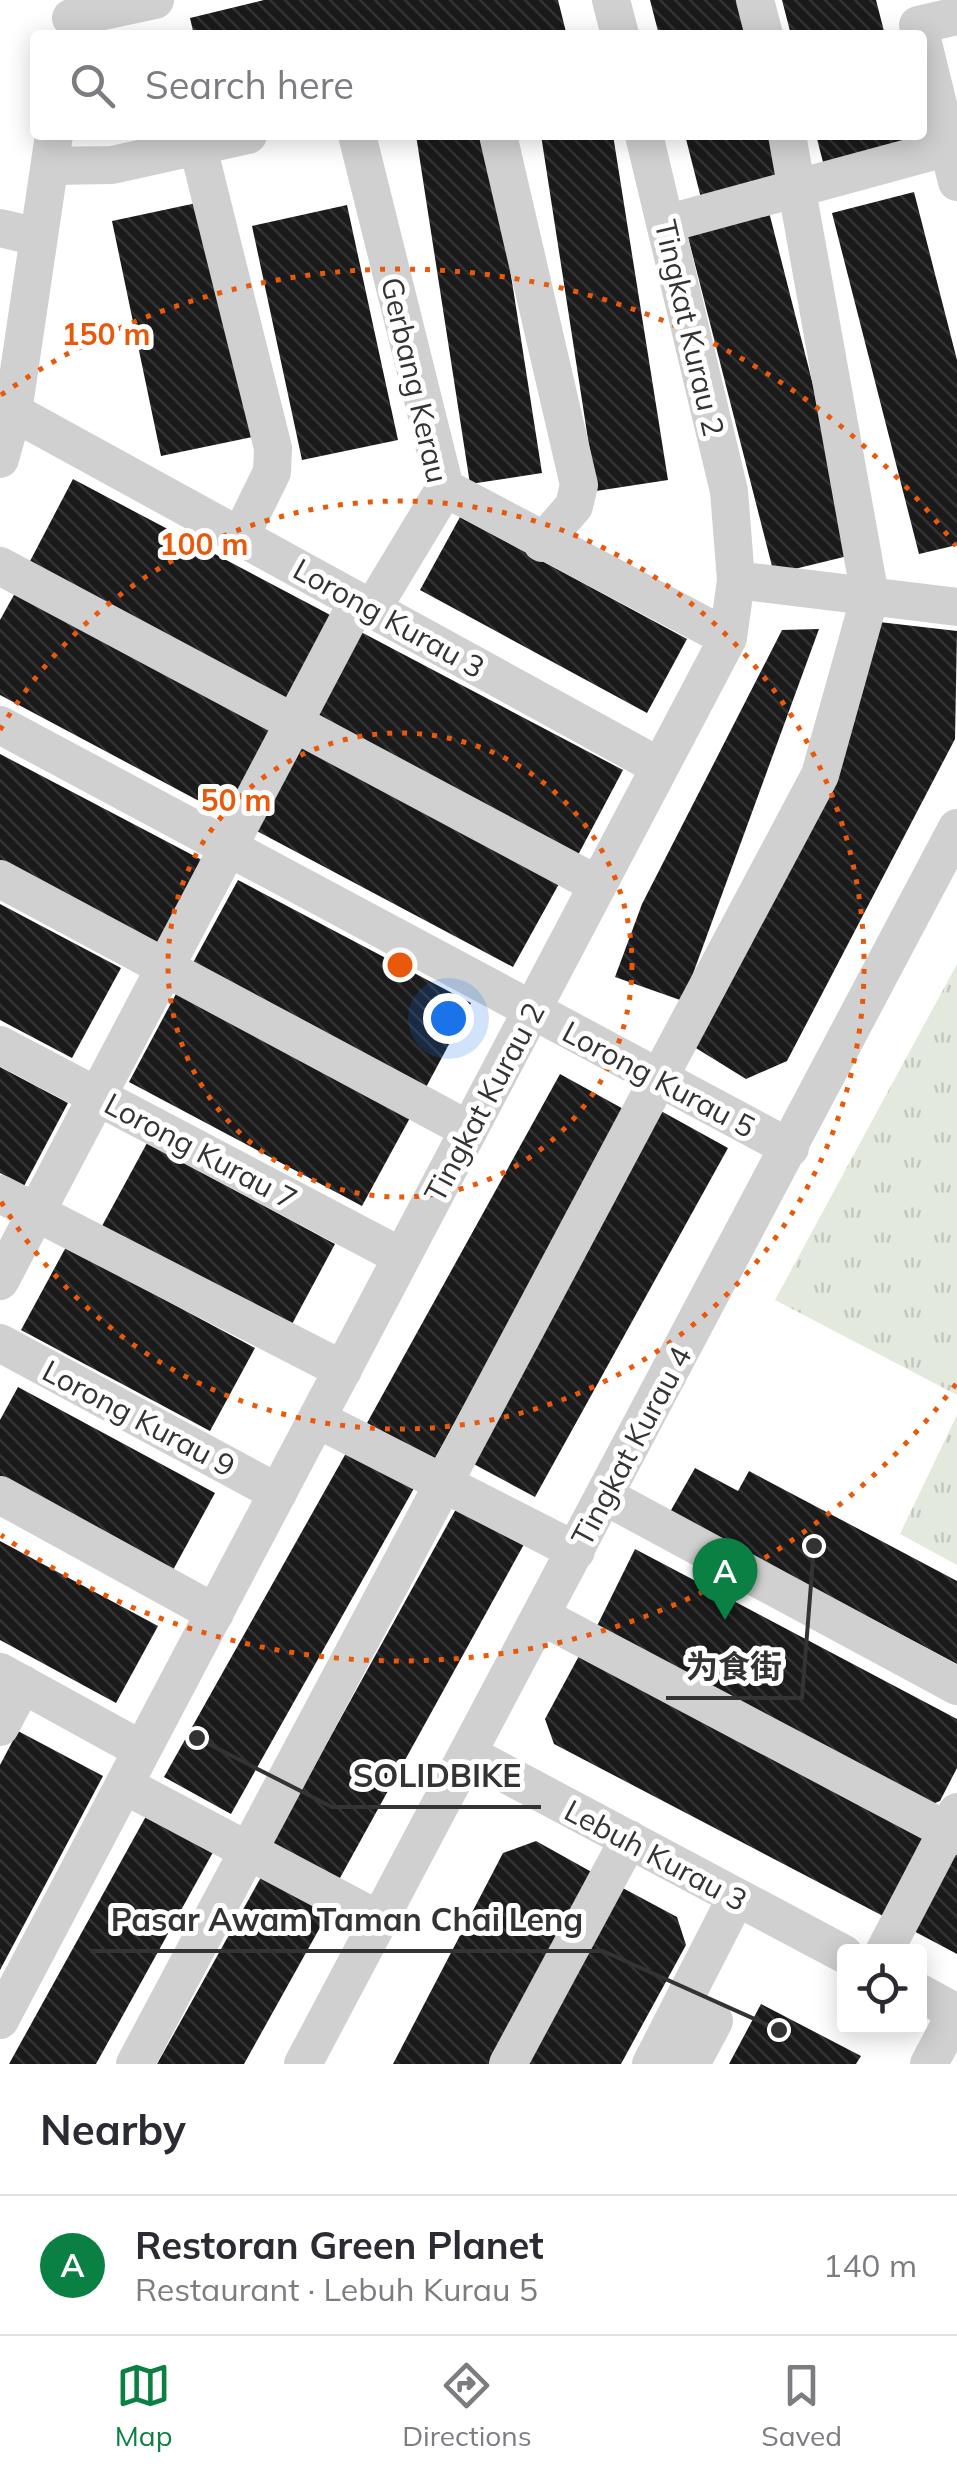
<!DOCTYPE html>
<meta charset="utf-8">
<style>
:root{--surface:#fff;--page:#f2f2f3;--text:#2b2b33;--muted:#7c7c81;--line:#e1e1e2;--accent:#0b8043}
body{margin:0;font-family:Mulish,"Noto Sans SC",sans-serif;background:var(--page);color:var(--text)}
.controls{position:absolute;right:30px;bottom:30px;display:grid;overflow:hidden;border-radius:10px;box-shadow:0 5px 25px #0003}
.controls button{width:90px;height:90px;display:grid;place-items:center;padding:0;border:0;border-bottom:2px solid var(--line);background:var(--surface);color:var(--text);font:50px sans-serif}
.you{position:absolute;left:448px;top:1018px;width:35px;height:35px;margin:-25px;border:8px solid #fff;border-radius:50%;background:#1a73e8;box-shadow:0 0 0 15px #1a73e833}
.badge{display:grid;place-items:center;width:65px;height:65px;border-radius:50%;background:var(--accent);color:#fff;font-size:32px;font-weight:700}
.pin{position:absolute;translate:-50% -82px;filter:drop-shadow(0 2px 5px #0008)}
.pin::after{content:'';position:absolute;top:52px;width:35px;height:30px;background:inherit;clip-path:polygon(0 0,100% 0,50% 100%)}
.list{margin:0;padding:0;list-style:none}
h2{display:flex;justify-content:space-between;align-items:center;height:130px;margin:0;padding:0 40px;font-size:42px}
h2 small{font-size:32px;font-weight:400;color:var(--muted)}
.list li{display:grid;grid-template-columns:65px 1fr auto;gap:30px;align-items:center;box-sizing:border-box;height:140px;padding:0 40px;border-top:2px solid var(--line)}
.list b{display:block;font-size:38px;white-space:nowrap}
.list p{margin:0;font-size:32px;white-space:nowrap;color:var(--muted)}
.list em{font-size:32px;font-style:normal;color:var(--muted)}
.icon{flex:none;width:55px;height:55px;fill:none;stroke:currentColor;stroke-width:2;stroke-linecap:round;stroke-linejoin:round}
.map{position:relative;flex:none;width:957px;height:2064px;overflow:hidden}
.search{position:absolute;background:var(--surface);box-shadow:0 5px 25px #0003;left:30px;right:30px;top:30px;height:110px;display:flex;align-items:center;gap:25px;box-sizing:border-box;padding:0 35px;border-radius:10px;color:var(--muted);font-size:38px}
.sheet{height:270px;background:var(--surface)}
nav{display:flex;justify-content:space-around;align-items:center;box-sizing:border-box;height:140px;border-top:2px solid var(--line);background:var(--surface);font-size:28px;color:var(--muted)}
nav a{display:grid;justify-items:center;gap:5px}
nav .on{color:var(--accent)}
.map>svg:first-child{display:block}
.grass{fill:url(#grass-tufts)}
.building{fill:url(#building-back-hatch)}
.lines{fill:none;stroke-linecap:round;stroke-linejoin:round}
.minor{stroke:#d0d0d0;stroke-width:38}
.ring{fill:none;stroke:#e8590c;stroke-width:5;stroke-dasharray:5 10}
.labels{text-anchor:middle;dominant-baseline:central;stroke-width:10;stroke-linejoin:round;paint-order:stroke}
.street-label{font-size:30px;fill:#333;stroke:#fff}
.centre{fill:#e8590c;stroke:#fff;stroke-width:5}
.ring-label{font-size:30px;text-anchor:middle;font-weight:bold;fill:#e8590c;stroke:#fff;stroke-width:10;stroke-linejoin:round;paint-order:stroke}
.leader{fill:none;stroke:#333;stroke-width:4}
.callout-dot{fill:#333;stroke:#fff;stroke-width:4}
.callout-label{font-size:32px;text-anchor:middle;font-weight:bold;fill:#333;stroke:#fff;stroke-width:10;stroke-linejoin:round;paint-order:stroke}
</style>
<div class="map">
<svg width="957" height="2064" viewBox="0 0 957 2064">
<defs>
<pattern id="grass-tufts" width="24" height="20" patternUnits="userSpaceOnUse" patternTransform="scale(2.5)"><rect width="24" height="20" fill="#e3e9dd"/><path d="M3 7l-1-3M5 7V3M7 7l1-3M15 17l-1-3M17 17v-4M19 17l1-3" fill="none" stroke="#c3c8be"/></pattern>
<pattern id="building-back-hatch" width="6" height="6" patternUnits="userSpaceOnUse" patternTransform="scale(2.5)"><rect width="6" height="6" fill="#1a1a1a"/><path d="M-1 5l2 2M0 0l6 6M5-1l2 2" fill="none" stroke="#333"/></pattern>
</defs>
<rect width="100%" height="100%" fill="#fff"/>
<path class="grass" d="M 957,964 L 957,1395 L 775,1300 Z
M 957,1415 L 957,1565 L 900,1534 Z"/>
<path class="building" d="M 264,0 L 558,0 L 566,32 L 194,35 L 190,18 Z
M 650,0 L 744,0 L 753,35 L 659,35 Z
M 782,0 L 876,0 L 885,35 L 791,35 Z
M 416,135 L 489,135 L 542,473 L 470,484 Z
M 541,135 L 613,135 L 668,480 L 596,491 Z
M 685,135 L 778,135 L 789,176 L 701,198 Z
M 816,135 L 910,135 L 912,143 L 824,166 Z
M 914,192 L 957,360 L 957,545 L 919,554 L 832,213 Z
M 206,201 L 257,436 L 161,456 L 112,221 Z
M 347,205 L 398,440 L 302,460 L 252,226 Z
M 769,212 L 856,554 L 774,574 L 687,233 Z
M 73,479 L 336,618 L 290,704 L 28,565 Z
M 460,517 L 687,639 L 647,713 L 420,590 Z
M 15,593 L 277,731 L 231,818 L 0,695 L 0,620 Z
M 879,622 L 957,631 L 955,739 L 787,1061 L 746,1079 L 691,1045 Z
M 819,629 L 683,1001 L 615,977 L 642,904 L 782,630 Z
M 361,632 L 623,770 L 577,857 L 315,717 Z
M 297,743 L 560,882 L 513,967 L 251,828 Z
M 0,754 L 202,860 L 154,951 L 0,869 Z
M 238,880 L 471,1003 L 423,1093 L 189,970 Z
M 0,904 L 121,968 L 72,1058 L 0,1020 Z
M 177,992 L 411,1116 L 362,1206 L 129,1082 Z
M 0,1067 L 68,1103 L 24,1186 L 0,1173 Z
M 560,1074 L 627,1111 L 434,1460 L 367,1423 Z
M 661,1111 L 728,1148 L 535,1497 L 468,1461 Z
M 147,1143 L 335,1244 L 291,1326 L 102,1226 Z
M 66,1247 L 255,1348 L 210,1431 L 21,1330 Z
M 18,1387 L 215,1493 L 173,1570 L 0,1476 L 0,1420 Z
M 350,1446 L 417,1483 L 231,1814 L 164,1777 Z
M 695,1468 L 738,1491 L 749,1471 L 957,1581 L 957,1664 L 670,1512 Z
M 461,1500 L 528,1537 L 335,1887 L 268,1850 Z
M 0,1541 L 158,1626 L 116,1703 L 0,1640 Z
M 635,1549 L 957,1719 L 957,1768 L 940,1801 L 927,1806 L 595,1630 Z
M 580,1654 L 926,1837 L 883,1916 L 554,1744 L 545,1719 Z
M 18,1731 L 103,1776 L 0,1970 L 0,1765 Z
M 150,1809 L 217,1845 L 96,2064 L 9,2064 Z
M 536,1841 L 597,1875 L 496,2064 L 393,2064 L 503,1853 Z
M 957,1851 L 957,1954 L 908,1928 Z
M 265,1870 L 332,1906 L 244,2064 L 157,2064 Z
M 619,1886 L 677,1917 L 686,1945 L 621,2064 L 523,2064 Z
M 761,2004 L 861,2056 L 856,2064 L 729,2064 Z"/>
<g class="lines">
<path class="minor" d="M 611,0 L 620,35
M 755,0 L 764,35
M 71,18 L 155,0
M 918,25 L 957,16
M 922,39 L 957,182
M 357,135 L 445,488 L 372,609
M 498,135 L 579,485 L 574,506 L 542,543
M 198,147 L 273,448 L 272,472 L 240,537
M 50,166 L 112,165 L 248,135
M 665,224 L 949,147
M 0,228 L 38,237
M 13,412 L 660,767
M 0,459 L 13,412 L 54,135
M 445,488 L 728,638
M 0,566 L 598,885
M 736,580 L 957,607
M 0,725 L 790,1148
M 0,879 L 469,1130
M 0,1045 L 402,1257
M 0,1194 L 343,1370
M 0,1281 L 358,601
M 0,1343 L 278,1493
M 317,1419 L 576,1551
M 0,1495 L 215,1613
M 605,1496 L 957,1686
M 541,1616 L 957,1836
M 0,1672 L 142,1750
M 0,1727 L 23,1684
M 468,1754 L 844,1954
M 124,1785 L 379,1920
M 884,1952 L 957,1812
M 920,1993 L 957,2013
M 682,2005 L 714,2021 L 691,2064
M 0,2020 L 728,638 L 736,580 L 729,491 L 644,135
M 135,2064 L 820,775 L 870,596 L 787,135
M 303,2064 L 957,828
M 508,2064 L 629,1839
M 651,2064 L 736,1898
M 929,2064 L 956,2013"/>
</g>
<g class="ring">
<circle cx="400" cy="965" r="232"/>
<path d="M0 730A464 464 0 1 1 0 1200"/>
<path d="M956 1384A696 696 0 0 1 1 1535M1 395A696 696 0 0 1 956 546"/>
</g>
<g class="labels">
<g class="street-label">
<text transform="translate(690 328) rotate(77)">Tingkat Kurau 2</text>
<text transform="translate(415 380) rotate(77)">Gerbang Kerau</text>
<text transform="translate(389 618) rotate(29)">Lorong Kurau 3</text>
<text transform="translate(659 1079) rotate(28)">Lorong Kurau 5</text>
<text transform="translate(484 1102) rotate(-62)">Tingkat Kurau 2</text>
<text transform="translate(201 1151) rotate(28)">Lorong Kurau 7</text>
<text transform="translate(139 1418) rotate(28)">Lorong Kurau 9</text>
<text transform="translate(631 1446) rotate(-62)">Tingkat Kurau 4</text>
<text transform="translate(656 1855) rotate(28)">Lebuh Kurau 3</text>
</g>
</g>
<circle cx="400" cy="965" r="15" class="centre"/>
<g class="ring-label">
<text x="106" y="345">150 m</text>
<text x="204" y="555">100 m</text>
<text x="236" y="811">50 m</text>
</g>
<path class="leader" d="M814 1546L802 1698H666M197 1738L332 1807H541M779 2030L603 1951H90"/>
<g class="callout-dot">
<circle cx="814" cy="1546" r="10"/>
<circle cx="197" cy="1738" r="10"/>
<circle cx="779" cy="2030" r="10"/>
</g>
<g class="callout-label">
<text x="734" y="1678">为食街</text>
<text x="437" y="1787">SOLIDBIKE</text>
<text x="347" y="1931">Pasar Awam Taman Chai Leng</text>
</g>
</svg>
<div class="controls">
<button><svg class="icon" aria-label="locate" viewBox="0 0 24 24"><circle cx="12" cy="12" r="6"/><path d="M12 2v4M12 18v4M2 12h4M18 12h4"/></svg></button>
</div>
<div class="you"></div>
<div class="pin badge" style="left:725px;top:1620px">A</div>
<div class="search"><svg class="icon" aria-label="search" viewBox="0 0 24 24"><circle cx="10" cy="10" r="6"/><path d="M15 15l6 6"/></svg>Search here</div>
</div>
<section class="sheet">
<h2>Nearby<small></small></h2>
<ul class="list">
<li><span class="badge">A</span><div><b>Restoran Green Planet</b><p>Restaurant · Lebuh Kurau 5</p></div><em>140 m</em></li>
</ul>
</section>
<nav>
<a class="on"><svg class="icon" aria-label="map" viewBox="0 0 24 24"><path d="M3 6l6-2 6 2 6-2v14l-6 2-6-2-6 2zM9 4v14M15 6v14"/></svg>Map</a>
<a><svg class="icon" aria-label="directions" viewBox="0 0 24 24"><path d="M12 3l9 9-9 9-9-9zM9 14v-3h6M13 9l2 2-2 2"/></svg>Directions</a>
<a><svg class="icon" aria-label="saved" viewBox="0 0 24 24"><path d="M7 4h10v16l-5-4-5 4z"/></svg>Saved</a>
</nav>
